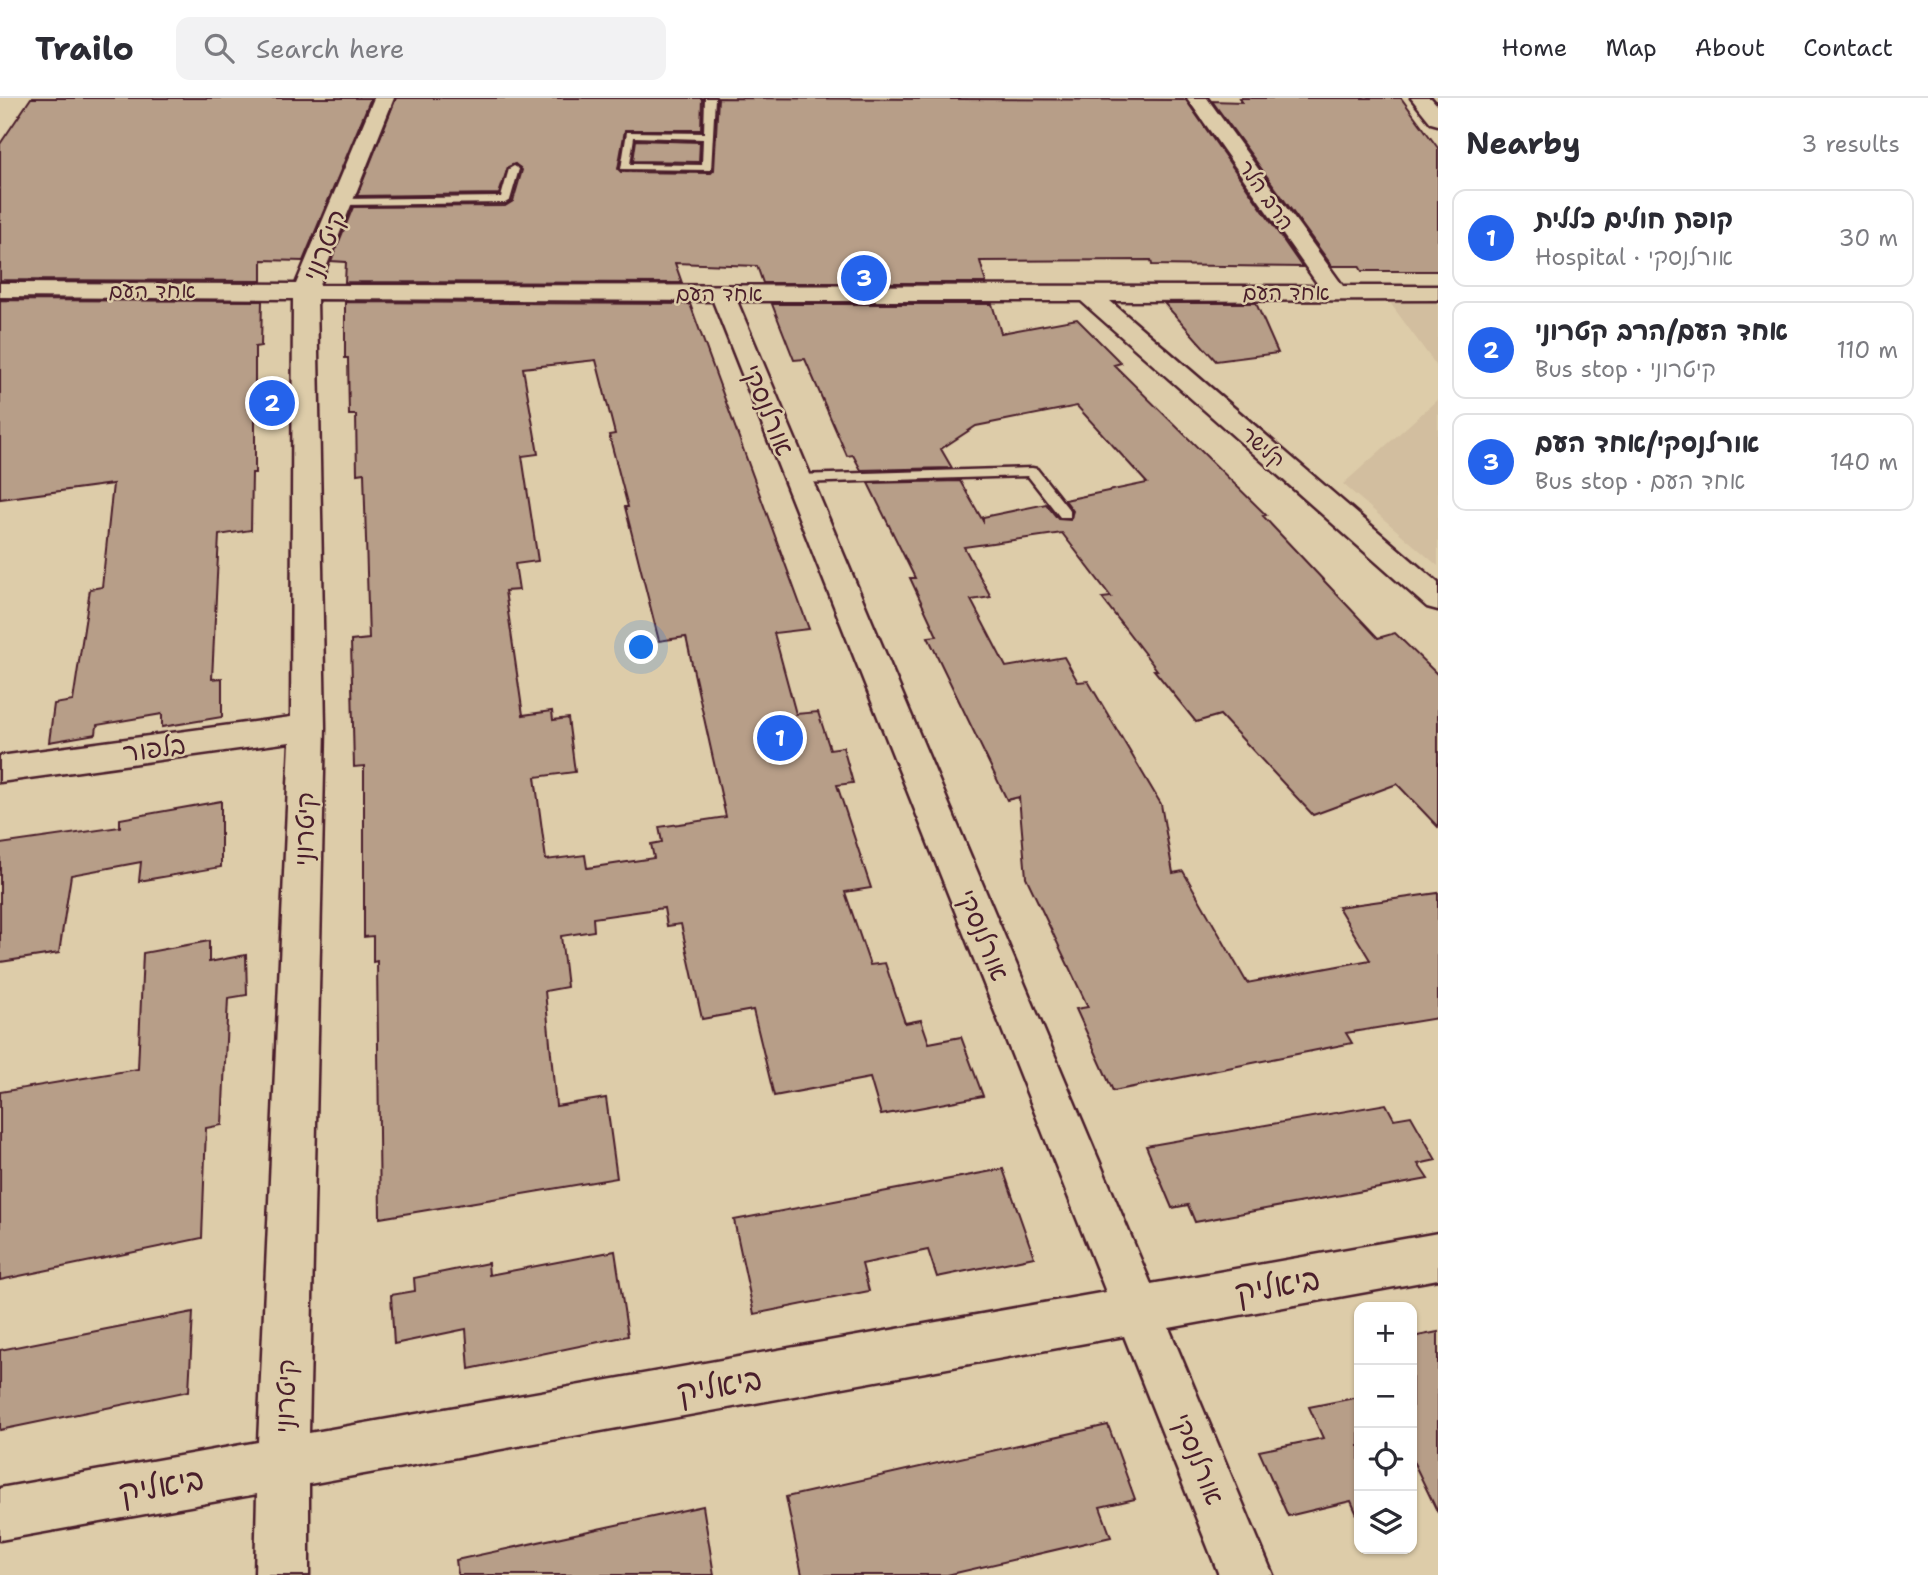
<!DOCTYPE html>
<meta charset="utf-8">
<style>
:root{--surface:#fff;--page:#f2f2f3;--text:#2b2b33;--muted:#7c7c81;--line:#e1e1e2;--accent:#2563eb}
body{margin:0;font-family:"Shantell Sans","Playpen Sans Hebrew",sans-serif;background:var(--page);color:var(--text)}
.controls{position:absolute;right:21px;bottom:21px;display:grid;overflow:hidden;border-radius:14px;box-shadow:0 2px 5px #0004}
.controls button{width:63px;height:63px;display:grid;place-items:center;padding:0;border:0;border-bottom:2px solid var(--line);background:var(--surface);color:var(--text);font:35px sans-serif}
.you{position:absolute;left:642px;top:550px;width:24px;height:24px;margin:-18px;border:5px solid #fff;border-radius:50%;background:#1a73e8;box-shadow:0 0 0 10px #1a73e833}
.badge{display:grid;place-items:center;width:46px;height:46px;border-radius:50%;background:var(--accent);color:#fff;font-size:23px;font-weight:700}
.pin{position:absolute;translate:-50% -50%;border:4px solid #fff;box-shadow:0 2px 7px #0006}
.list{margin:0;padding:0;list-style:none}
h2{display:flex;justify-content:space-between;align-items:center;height:91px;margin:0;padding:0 28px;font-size:30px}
h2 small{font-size:23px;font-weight:400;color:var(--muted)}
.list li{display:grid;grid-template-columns:46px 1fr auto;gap:21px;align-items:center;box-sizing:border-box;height:98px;margin:0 14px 14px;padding:0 14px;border:2px solid var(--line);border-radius:14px}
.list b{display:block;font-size:26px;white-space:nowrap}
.list p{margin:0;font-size:23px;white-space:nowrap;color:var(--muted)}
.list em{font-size:23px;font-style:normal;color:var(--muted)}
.icon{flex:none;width:38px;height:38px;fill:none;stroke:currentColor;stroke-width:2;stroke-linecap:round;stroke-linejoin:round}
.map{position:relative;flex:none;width:1438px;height:1477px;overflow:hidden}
header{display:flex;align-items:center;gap:42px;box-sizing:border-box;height:98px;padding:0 35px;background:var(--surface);border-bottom:2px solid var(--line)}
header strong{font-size:33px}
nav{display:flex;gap:38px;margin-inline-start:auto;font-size:24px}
.search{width:490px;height:63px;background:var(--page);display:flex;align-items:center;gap:18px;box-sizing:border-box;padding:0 24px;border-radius:14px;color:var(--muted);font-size:26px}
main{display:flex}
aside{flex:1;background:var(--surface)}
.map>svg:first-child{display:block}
.built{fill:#d2be9f}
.building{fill:#b79e88;stroke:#4a1f2b;stroke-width:2;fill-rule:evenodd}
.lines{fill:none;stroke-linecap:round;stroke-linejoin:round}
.service-casing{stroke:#4a1f2b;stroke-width:5}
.minor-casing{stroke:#4a1f2b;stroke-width:5}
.service{fill:#ddcca9;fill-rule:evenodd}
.minor{fill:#ddcca9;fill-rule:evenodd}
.labels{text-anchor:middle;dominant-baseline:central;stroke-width:5;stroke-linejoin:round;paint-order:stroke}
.far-street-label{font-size:21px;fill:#4a1f2b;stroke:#ddcca9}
.street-label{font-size:26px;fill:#4a1f2b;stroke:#ddcca9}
.near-street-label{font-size:32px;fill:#4a1f2b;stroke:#ddcca9}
</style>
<header>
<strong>Trailo</strong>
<div class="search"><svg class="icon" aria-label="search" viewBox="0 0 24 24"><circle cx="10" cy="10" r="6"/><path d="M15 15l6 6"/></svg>Search here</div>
<nav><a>Home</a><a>Map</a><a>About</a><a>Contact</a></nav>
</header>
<main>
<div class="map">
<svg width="1438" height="1477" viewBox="0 0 1438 1477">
<rect width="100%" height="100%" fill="#ddcca9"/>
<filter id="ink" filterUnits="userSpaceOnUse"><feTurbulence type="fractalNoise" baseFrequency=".0143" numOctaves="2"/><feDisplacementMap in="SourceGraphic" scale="14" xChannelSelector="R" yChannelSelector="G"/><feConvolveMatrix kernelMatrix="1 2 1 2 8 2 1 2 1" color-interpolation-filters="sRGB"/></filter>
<g filter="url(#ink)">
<path class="built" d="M 1388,202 L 1438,203 L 1438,270 Z
M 1438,301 L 1438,468 L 1343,386 Z"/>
<path class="building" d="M 31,0 L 371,0 L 303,163 L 262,162 L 262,183 L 0,182 L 0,46 Z
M 396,0 L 702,0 L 701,32 L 625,32 L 618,71 L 621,74 L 711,75 L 714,72 L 718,0 L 1186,2 L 1302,169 L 1152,167 L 1151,162 L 980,163 L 986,185 L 763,185 L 757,168 L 675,165 L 682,185 L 345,184 L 346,164 L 331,163 L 353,109 L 505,108 L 513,103 L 522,72 L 515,66 L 508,69 L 499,96 L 357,98 Z
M 1240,0 L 1401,0 L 1438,50 L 1438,173 L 1362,173 L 1359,168 L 1332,168 L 1212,3 L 1242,4 Z
M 636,42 L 700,44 L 699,64 L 633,63 Z
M 0,202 L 262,203 L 261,248 L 255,249 L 255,375 L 252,375 L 251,432 L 219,437 L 212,581 L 222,580 L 222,619 L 162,629 L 162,616 L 97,627 L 96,636 L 49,644 L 54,606 L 73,603 L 90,491 L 102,489 L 113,386 L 0,401 Z
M 345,204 L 690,206 L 809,531 L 774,535 L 796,616 L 818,614 L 830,651 L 843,649 L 853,685 L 837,687 L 871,790 L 845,794 L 870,867 L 885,865 L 905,925 L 921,922 L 929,945 L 961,939 L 983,998 L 881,1017 L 870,980 L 774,998 L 753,912 L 702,921 L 681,826 L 667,828 L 664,810 L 593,820 L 594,833 L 561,838 L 567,889 L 545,893 L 556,1008 L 606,1000 L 617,1080 L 380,1120 L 377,863 L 373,864 L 373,838 L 364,839 L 364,668 L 354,669 L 351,543 L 369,541 L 364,375 L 357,376 L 356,317 L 349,317 L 348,260 L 345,260 ZM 596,262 L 615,336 L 609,337 L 628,409 L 625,409 L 659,543 L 686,539 L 726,719 L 659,729 L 662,744 L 651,746 L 654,760 L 587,770 L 585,757 L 546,762 L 535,679 L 575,674 L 568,620 L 553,622 L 552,613 L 523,617 L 505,493 L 519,492 L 515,466 L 538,463 L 522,358 L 538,356 L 523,270 Z
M 1164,205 L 1256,205 L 1278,255 L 1216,263 Z
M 772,206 L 992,206 L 1001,235 L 1077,221 L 1121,265 L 1114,267 L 1266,417 L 1263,418 L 1378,540 L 1395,535 L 1438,577 L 1438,729 L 1397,686 L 1313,717 L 1220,617 L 1196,624 L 1154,572 L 1157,572 L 1102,500 L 1111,499 L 1062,435 L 964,449 L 991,499 L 971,502 L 1006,569 L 1064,559 L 1078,584 L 1088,583 L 1161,706 L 1173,775 L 1183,773 L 1247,885 L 1370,862 L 1338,809 L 1438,795 L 1438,920 L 1346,935 L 1352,945 L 1113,993 L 1076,911 L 1088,909 L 1026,779 L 1019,699 L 1007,702 L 928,539 L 937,538 L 910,480 L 915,480 L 868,385 L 960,383 L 983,423 L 983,419 L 1046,406 L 1058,421 L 1070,422 L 1073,413 L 1065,402 L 1147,385 L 1077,308 L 976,328 L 941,351 L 952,370 L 861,372 L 853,357 L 847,358 L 805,261 L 794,262 Z
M 221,703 L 221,769 L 139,783 L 141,764 L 71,777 L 59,855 L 0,864 L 0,746 L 120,729 L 120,721 Z
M 209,843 L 209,864 L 246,857 L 247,897 L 228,900 L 222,1027 L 206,1030 L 202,1140 L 0,1182 L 0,994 L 138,971 L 143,855 Z
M 1386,1006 L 1394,1021 L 1411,1018 L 1436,1062 L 1418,1066 L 1428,1081 L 1195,1124 L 1188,1107 L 1172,1110 L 1146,1048 Z
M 1003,1071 L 1034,1159 L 937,1179 L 928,1152 L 862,1166 L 869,1193 L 754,1216 L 734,1122 Z
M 615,1153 L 628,1238 L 469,1271 L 466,1231 L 394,1246 L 391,1197 L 415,1193 L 414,1180 L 488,1165 L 489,1177 Z
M 193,1214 L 189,1293 L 0,1332 L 0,1252 Z
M 1438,1234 L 1438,1415 L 1412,1361 L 1412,1239 Z
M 1359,1299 L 1359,1421 L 1351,1403 L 1288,1418 L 1259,1353 L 1323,1340 L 1309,1309 Z
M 1108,1327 L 1135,1401 L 1100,1409 L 1111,1439 L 947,1477 L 802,1477 L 786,1399 Z
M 703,1408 L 714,1477 L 458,1477 L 456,1462 Z"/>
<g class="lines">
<g class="service-casing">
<path id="service" d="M 705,0 L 715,0 L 711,72 L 621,71 L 627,34 L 704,35 ZM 634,39 L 703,41 L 702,67 L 630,66 Z
M 514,68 L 519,71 L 510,102 L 505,105 L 342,107 L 337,104 L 342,101 L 501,99 L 509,71 Z
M 1032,370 L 1037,371 L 1070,413 L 1070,419 L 1060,419 L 1028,378 L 797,385 L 790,381 L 797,377 Z"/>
</g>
<g class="minor-casing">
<path id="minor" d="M 374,0 L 394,0 L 319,187 L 1319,188 L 1187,0 L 1207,0 L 1343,188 L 1438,188 L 1438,202 L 1110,203 L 1438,485 L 1438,512 L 1427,509 L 1081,203 L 737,203 L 1151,1186 L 1438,1135 L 1438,1181 L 1169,1230 L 1273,1477 L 1219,1477 L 1124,1238 L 309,1386 L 309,1477 L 255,1477 L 257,1396 L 0,1442 L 0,1390 L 258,1344 L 290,644 L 0,684 L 0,658 L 291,619 L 293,201 L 0,199 L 0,185 L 296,186 ZM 317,201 L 713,203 L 1106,1194 L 309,1335 L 325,629 Z
M 1411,0 L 1431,0 L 1438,8 L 1438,27 L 1431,25 Z"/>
</g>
<use href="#service" class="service"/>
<use href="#minor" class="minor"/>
</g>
</g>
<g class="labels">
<g class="far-street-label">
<text transform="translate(1266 97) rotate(55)">הרב הלר</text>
<text x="152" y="193">אחד העם</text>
<text x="1286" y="195">אחד העם</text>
<text x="719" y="196">אחד העם</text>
<text transform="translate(1263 349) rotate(41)">קלישר</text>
</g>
<g class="street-label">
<text transform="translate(324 147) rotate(-68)">קיטרוני</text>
<text transform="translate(769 312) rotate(68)">אורלנסקי</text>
<text transform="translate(154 650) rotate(-8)">בלפור</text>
<text transform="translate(304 731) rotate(-88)">קיטרוני</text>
<text transform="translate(984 837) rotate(68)">אורלנסקי</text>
<text transform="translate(285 1298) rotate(-88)">קיטרוני</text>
<text transform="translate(1199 1361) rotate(68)">אורלנסקי</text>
</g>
<g class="near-street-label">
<text transform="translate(1277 1187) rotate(-10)">ביאליק</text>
<text transform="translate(719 1287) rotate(-10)">ביאליק</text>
<text transform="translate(161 1387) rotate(-10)">ביאליק</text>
</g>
</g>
</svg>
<div class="controls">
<button>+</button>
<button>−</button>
<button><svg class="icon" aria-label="locate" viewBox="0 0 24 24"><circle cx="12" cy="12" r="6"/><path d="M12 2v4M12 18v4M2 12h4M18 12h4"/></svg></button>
<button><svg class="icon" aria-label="layers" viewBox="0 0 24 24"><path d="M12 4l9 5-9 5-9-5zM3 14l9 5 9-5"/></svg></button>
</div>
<div class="you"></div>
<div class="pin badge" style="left:780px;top:640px">1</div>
<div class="pin badge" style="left:272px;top:305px">2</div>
<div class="pin badge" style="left:864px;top:180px">3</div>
</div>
<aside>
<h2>Nearby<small>3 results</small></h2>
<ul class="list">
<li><span class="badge">1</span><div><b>קופת חולים כללית</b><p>Hospital · אורלנסקי</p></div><em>30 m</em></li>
<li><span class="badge">2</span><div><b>אחד העם/הרב קטרוני</b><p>Bus stop · קיטרוני</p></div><em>110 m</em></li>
<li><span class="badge">3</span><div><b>אורלנסקי/אחד העם</b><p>Bus stop · אחד העם</p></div><em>140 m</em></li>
</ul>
</aside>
</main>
